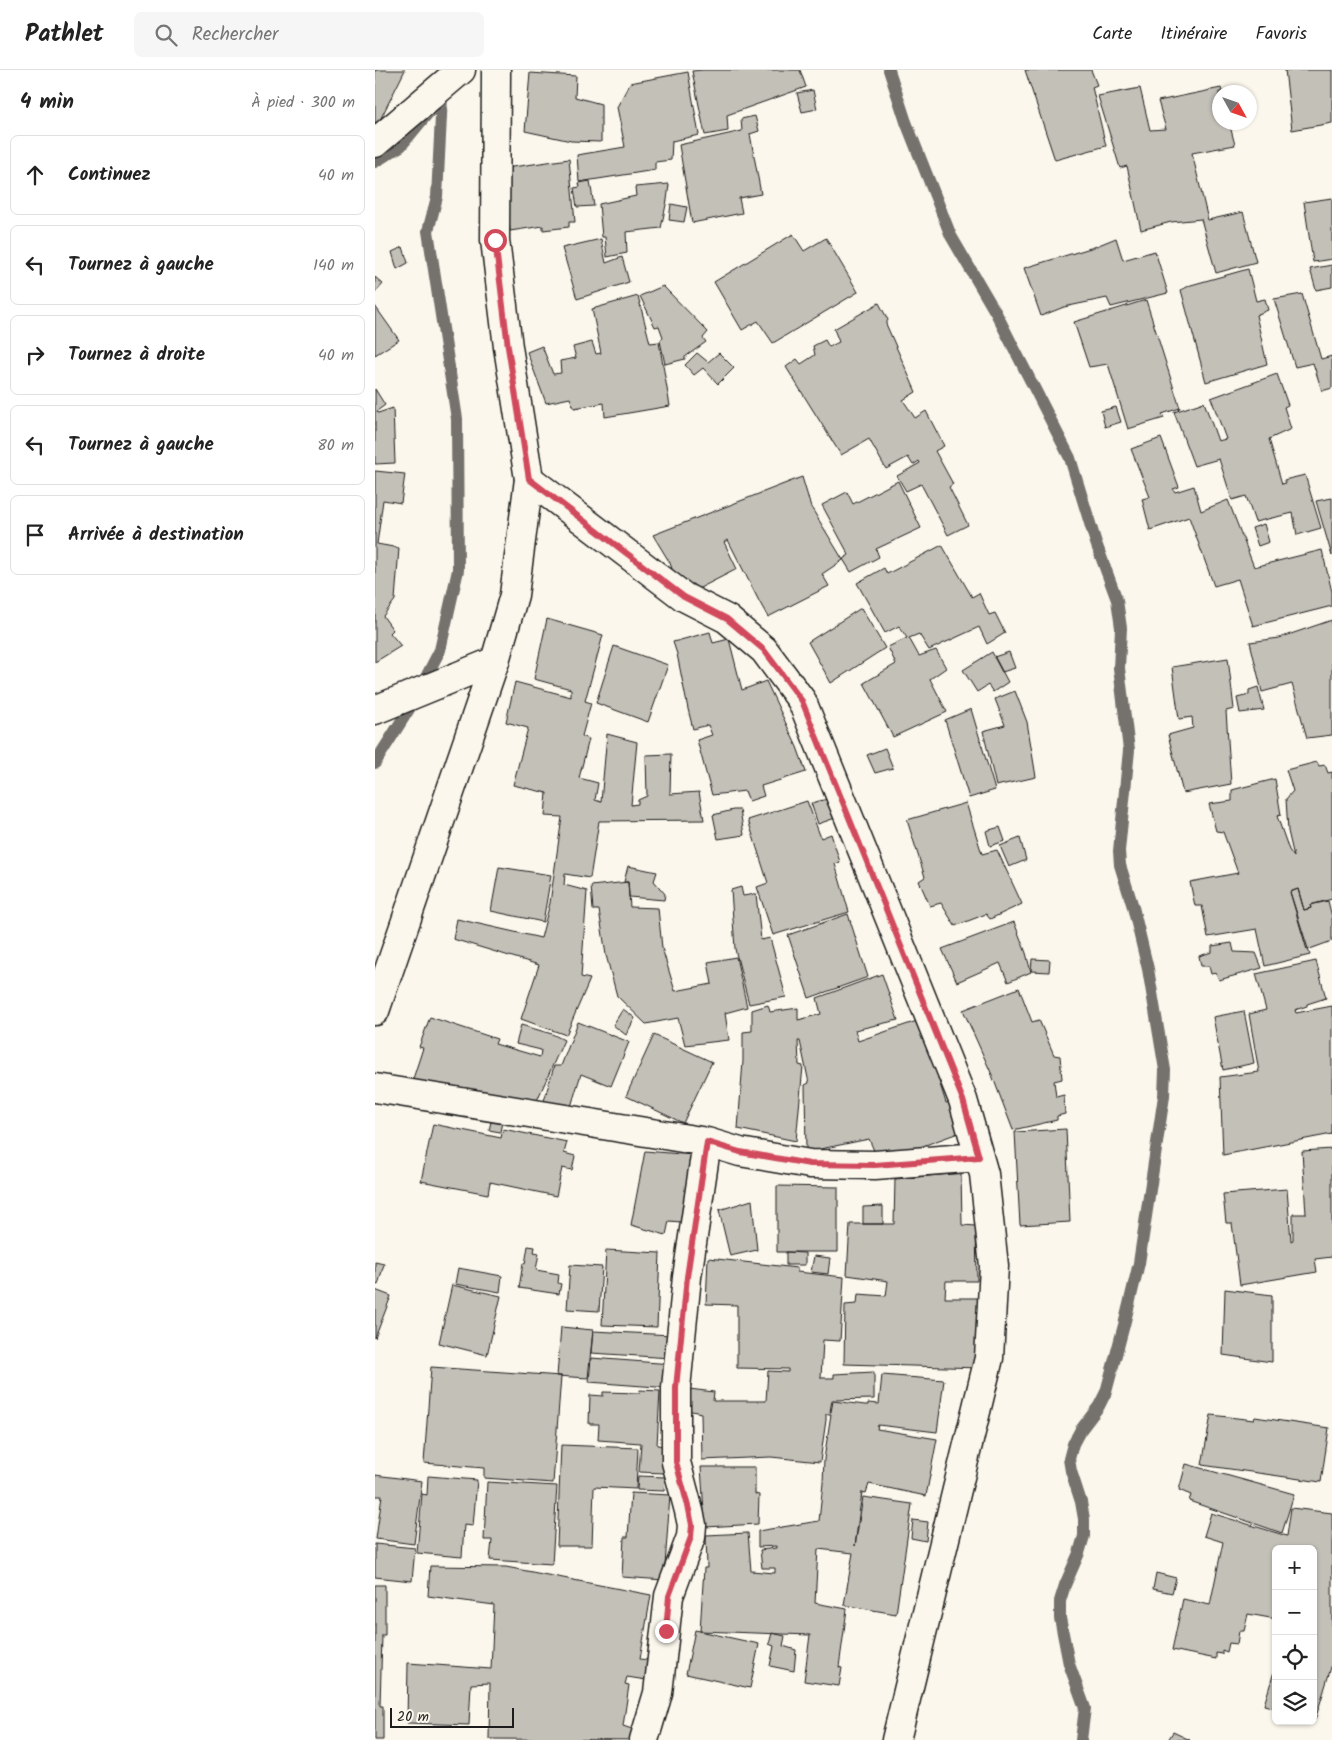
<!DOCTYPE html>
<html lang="fr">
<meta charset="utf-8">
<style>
:root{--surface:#fff;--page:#f6f6f6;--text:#222;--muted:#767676;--line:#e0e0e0}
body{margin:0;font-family:Kalam,sans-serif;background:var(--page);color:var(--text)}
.controls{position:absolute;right:15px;bottom:15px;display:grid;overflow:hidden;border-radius:8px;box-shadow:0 1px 4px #0004}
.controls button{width:45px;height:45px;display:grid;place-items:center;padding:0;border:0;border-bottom:1px solid var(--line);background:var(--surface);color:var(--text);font:25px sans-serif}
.compass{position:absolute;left:837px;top:15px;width:45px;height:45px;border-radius:50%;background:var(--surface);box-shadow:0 1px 4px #0004;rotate:130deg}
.scale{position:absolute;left:15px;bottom:12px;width:124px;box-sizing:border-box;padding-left:5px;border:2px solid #1c1c1c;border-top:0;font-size:14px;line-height:18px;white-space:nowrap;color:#1c1c1c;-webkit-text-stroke:4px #fbf7ec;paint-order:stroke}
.stop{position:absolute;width:15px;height:15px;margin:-11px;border:4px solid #d1495b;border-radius:50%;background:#fff}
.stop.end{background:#d1495b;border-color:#fff;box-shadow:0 1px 5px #0008}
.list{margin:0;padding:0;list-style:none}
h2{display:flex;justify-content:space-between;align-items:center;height:65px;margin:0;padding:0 20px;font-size:21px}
h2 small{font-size:16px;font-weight:400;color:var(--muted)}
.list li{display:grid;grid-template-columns:32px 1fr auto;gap:15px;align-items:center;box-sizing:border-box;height:80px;margin:0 10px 10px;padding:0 10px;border:1px solid var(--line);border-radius:8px}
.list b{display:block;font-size:19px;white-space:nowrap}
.list em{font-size:16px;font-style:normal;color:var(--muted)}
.icon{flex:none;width:28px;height:28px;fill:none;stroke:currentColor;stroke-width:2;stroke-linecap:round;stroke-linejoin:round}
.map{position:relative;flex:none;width:957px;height:1670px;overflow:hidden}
header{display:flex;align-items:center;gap:30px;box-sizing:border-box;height:70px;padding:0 25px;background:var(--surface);border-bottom:1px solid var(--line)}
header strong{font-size:24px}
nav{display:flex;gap:28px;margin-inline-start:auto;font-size:18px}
.search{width:350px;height:45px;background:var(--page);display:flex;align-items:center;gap:12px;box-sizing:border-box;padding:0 18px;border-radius:8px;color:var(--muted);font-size:19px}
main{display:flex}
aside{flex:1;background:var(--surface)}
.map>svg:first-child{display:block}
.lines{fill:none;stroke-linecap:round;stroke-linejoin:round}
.stream{stroke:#74726e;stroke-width:12}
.building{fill:#c3c0b8;stroke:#1c1c1c}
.street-casing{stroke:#1c1c1c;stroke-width:31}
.secondary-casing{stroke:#1c1c1c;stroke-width:31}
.street{stroke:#fbf7ec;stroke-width:28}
.secondary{stroke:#fbf7ec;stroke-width:28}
.route{stroke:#d1495b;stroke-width:6}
</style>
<header>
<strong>Pathlet</strong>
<div class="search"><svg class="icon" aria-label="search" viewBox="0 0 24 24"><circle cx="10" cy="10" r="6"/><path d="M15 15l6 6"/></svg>Rechercher</div>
<nav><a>Carte</a><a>Itinéraire</a><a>Favoris</a></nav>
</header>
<main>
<aside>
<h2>4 min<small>À pied · 300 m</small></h2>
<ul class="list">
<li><svg class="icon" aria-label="ahead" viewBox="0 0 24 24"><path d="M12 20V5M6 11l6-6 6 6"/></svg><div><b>Continuez</b></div><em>40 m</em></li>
<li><svg class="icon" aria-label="left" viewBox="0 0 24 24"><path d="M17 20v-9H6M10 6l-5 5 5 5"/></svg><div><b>Tournez à gauche</b></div><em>140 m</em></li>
<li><svg class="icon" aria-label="right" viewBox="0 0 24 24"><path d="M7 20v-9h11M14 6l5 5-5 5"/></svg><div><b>Tournez à droite</b></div><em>40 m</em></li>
<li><svg class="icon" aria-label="left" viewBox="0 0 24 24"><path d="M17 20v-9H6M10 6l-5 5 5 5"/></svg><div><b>Tournez à gauche</b></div><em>80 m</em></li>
<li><svg class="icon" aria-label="arrive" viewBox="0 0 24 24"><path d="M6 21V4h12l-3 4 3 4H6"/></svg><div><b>Arrivée à destination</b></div></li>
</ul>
</aside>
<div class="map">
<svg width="957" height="1670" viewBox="0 0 957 1670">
<rect width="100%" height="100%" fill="#fbf7ec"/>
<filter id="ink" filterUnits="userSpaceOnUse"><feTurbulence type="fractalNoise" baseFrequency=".02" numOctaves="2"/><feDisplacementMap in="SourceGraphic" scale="10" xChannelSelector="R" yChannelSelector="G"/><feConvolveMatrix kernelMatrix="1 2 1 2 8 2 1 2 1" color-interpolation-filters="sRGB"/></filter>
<g filter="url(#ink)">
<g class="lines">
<path class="stream" d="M 514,0 L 531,52 L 576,166 L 621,243 L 695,388 L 721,473 L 742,530 L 746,558 L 744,598 L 754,680 L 744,781 L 745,795 L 758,837 L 773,899 L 790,1000 L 789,1026 L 764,1193 L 749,1255 L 731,1322 L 724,1336 L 705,1361 L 698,1374 L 694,1389 L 696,1401 L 706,1432 L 709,1449 L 709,1466 L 704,1483 L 690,1515 L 685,1531 L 685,1548 L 694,1594 L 710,1638 L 706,1670
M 0,92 L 26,76 L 54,42
M 0,693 L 36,636 L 65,580 L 83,500 L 82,349 L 53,161 L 62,127 L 67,26 L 69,19"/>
</g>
<path class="building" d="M 0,0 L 30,0 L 0,60 Z
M 328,0 L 425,0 L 431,17 L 352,45 L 353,61 L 330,65 L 317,1 Z
M 650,0 L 716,0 L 722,15 L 717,17 L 731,76 L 680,90 Z
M 910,0 L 957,0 L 957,53 L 917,60 Z
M 313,2 L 324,65 L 297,71 L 296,90 L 280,92 L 280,100 L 204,112 L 202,85 L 250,77 L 242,37 L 255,13 Z
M 155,3 L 201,6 L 200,27 L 226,34 L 226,72 L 196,71 L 150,61 Z
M 765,18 L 775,60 L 791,59 L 783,31 L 846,18 L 847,22 L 844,22 L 844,52 L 854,52 L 860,75 L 817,83 L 833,150 L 868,142 L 881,192 L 841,203 L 826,149 L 796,152 L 766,160 L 752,96 L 745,98 L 723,26 Z
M 438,20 L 442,39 L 427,42 L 422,23 Z
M 380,46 L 384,61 L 375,64 L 386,124 L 364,128 L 367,143 L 317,153 L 304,75 L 367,61 L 366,49 Z
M 194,89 L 200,152 L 194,152 L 194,157 L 168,160 L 168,156 L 135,161 L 130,98 Z
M 215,111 L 219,136 L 202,137 L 199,118 L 205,117 L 204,113 Z
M 294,114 L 292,130 L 286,158 L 251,162 L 252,183 L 232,187 L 230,167 L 227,167 L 224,134 L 261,126 L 260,117 Z
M 957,128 L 957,189 L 938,192 L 929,132 Z
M 296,134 L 312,137 L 309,152 L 294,150 Z
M 418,164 L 429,181 L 451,168 L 483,222 L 398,273 L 383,251 L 367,260 L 339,212 Z
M 741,168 L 748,190 L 780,181 L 793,223 L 736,237 L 732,228 L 689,237 L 666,246 L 649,198 L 719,177 Z
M 226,169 L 231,193 L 247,187 L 254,212 L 202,229 L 187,178 Z
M 28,177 L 33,193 L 22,199 L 17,182 Z
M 957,195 L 957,217 L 941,220 L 935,199 Z
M 873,199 L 881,231 L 890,229 L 893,240 L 881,245 L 892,294 L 831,312 L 806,220 L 816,215 Z
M 0,207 L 8,214 L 0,223 Z
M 288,216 L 333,262 L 328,268 L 331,272 L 310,287 L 310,289 L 290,294 L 285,271 L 288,267 L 284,256 L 280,257 L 265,226 Z
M 927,224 L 946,289 L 957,286 L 957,318 L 947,321 L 938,293 L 920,297 L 899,229 Z
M 263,226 L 275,273 L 284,272 L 295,336 L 230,347 L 229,333 L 199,338 L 195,328 L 171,333 L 152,282 L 167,276 L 178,304 L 186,303 L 185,291 L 201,288 L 198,277 L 217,272 L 221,284 L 226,283 L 217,239 Z
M 771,230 L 805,338 L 787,344 L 789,348 L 753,359 L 733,294 L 714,297 L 699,252 Z
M 504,233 L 513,250 L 511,254 L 541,322 L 528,330 L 540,348 L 551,341 L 569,376 L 560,381 L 578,414 L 574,417 L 593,455 L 573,465 L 546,414 L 531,421 L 522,406 L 545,393 L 544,391 L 538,395 L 533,387 L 511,399 L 494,369 L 466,385 L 411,297 L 422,289 L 426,294 L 440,285 L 438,276 L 450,270 L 454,277 L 464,272 L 459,259 Z
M 0,236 L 24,270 L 0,285 Z
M 322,283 L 333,292 L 344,283 L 359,298 L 343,314 L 328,298 L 319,305 L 310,295 Z
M 902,304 L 913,335 L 909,337 L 916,359 L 894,369 L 907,414 L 911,413 L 909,410 L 930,405 L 946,458 L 922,465 L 918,443 L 880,452 L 871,426 L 857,430 L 844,389 L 819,396 L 799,342 L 829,332 L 843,371 L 851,369 L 836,328 Z
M 0,319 L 10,335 L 2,341 L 3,343 L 18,338 L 20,393 L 0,394 Z
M 741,337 L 746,352 L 730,357 L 726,341 Z
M 786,368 L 804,417 L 798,419 L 800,422 L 819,416 L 826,441 L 853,430 L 879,497 L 947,480 L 957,522 L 957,536 L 878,556 L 863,509 L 839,516 L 814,447 L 775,460 L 767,429 L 775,427 L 756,379 Z
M 0,401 L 30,404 L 26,433 L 8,430 L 2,474 L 24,478 L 20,530 L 8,546 L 18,560 L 15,563 L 26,576 L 0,592 Z
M 427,407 L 436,437 L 468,490 L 447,504 L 454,516 L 393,547 L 384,531 L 353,470 L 349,472 L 362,499 L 321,520 L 318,514 L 304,519 L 295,493 L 278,465 Z
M 523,411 L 546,458 L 501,479 L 504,487 L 476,502 L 468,489 L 474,485 L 447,435 L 472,422 L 478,434 Z
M 957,428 L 957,486 L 941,431 Z
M 889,454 L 894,472 L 883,476 L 877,458 Z
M 567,475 L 597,527 L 604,523 L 614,545 L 620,543 L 630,563 L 612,574 L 604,557 L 554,580 L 544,564 L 534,568 L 544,586 L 561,580 L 571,598 L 555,609 L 572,642 L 518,667 L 489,613 L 521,594 L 513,577 L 532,568 L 524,556 L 510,563 L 482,513 L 509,498 L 512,504 Z
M 486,538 L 510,578 L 456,613 L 433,572 Z
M 172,549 L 228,565 L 210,631 L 216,633 L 207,666 L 214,669 L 204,708 L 223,713 L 220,730 L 226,732 L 232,664 L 262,672 L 256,735 L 263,734 L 263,730 L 272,726 L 271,685 L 296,684 L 295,724 L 324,722 L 329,750 L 224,751 L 215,808 L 190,804 L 189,815 L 212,821 L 206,907 L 215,909 L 191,965 L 146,949 L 164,895 L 78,869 L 82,849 L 166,868 L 175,833 L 187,747 L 170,746 L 172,723 L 138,715 L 153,658 L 131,652 L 140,612 L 196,627 L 196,619 L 159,609 Z
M 957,550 L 957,665 L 932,668 L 917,614 L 887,622 L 875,572 L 904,568 Z
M 335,562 L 338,573 L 354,569 L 367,620 L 391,611 L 422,677 L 431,702 L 386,716 L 389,726 L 374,731 L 370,721 L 337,725 L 322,670 L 337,665 L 333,655 L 318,659 L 313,639 L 302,584 L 298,572 Z
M 239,576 L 293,595 L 273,652 L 221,633 Z
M 617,582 L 633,612 L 618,622 L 613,615 L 602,622 L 588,600 Z
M 634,582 L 640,598 L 627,602 L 619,587 Z
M 853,588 L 859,639 L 851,641 L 856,714 L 808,723 L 793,665 L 818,658 L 817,647 L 804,649 L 797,597 Z
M 883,617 L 889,640 L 865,643 L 862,628 L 874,625 L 874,620 Z
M 640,621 L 652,652 L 661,707 L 621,716 L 608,661 L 630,655 L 620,629 Z
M 596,639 L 620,720 L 594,728 L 570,650 Z
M 510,678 L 518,698 L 500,703 L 492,685 Z
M 942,692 L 944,696 L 950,695 L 953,703 L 957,702 L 957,829 L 935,835 L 936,838 L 929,840 L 923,819 L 915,822 L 935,885 L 890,896 L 882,859 L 833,867 L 827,836 L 820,836 L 815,812 L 863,803 L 848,762 L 841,761 L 834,734 L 857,731 L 857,720 L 900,709 L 906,745 L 902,746 L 914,780 L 919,787 L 913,761 L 911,729 L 918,721 L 911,700 Z
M 457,728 L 463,747 L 443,754 L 436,733 Z
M 432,731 L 446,768 L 456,764 L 465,792 L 460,794 L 474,842 L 398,865 L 382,817 L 393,813 L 373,750 Z
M 591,733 L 607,784 L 622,780 L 647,834 L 615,849 L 611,844 L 580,856 L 566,833 L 555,836 L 544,811 L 550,807 L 532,750 Z
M 358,740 L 365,740 L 369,765 L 343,769 L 338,745 Z
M 625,757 L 630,771 L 615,776 L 611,761 Z
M 645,768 L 651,790 L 634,797 L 625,776 Z
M 253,796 L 282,802 L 279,811 L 290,824 L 289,830 L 254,827 L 253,812 L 249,812 Z
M 124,797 L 176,805 L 168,852 L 116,841 Z
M 253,812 L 255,837 L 283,838 L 287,878 L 300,921 L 337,914 L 333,892 L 361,887 L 372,937 L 350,943 L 354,970 L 310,975 L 303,948 L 271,954 L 242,926 L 231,885 L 224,840 L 218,840 L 216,816 Z
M 366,817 L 368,826 L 381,824 L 386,870 L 395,868 L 411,927 L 374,934 L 360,879 L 356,820 Z
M 923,819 L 929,840 L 936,838 L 935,835 L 953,831 L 957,847 L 957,871 L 932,880 L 915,822 Z
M 473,844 L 493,907 L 434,928 L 413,865 Z
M 639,852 L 651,883 L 656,902 L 633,912 L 625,893 L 582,912 L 567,879 Z
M 857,873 L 859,882 L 881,883 L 887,898 L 844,910 L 841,903 L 836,904 L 834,896 L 826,896 L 824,886 L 837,882 L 837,876 Z
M 657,889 L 675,890 L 674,902 L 656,901 Z
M 941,891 L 951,928 L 932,934 L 932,936 L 920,940 L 921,943 L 957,936 L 957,1064 L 848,1085 L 845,1007 L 884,1002 L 874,944 L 891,940 L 881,904 Z
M 507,904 L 523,950 L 480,960 L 483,971 L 542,951 L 566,1007 L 563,1008 L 571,1033 L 576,1032 L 586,1062 L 504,1092 L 494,1069 L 431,1082 L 430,1015 L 434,1013 L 425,971 L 423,971 L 424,995 L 428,996 L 421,1071 L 363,1059 L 368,991 L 368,962 L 377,961 L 377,940 L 393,935 L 395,942 L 423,938 L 423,950 L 446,944 L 442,928 Z
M 644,918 L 657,952 L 664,950 L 679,985 L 685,986 L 687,1009 L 679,1011 L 681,1027 L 689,1025 L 690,1044 L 682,1046 L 682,1050 L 638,1060 L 617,1005 L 588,940 Z
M 248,939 L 260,948 L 251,965 L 238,955 Z
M 869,941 L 879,993 L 848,1000 L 838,947 Z
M 55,947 L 122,969 L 120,974 L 165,987 L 166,980 L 141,974 L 146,955 L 177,964 L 189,970 L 160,1035 L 109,1021 L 106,1032 L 36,1015 L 48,978 L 44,977 Z
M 203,952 L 254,972 L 236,1016 L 206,1004 L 194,1043 L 167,1038 L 179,996 L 186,996 Z
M 279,965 L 337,992 L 308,1053 L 251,1026 Z
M 118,1044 L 128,1046 L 125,1062 L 114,1060 Z
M 58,1054 L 126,1068 L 128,1059 L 192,1072 L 189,1083 L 200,1086 L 197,1100 L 187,1098 L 181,1126 L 115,1112 L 113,1124 L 46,1111 Z
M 691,1059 L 695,1152 L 645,1155 L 640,1062 Z
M 957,1079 L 957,1187 L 940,1189 L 942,1202 L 865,1215 L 857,1153 L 851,1153 L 848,1124 L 912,1119 L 916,1171 L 918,1170 L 918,1144 L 931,1144 L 927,1081 Z
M 270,1081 L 330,1086 L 318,1153 L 294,1151 L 291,1165 L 256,1155 Z
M 586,1103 L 587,1155 L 601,1156 L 602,1211 L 571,1211 L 570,1228 L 609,1228 L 606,1298 L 469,1294 L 470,1235 L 482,1234 L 483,1224 L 511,1226 L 513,1211 L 472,1205 L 475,1154 L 519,1154 L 520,1109 Z
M 402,1116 L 463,1117 L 463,1182 L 402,1182 Z
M 377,1130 L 382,1180 L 355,1186 L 344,1140 Z
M 508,1136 L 508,1154 L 488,1154 L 488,1137 Z
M 153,1176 L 160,1177 L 159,1182 L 164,1183 L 161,1200 L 184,1204 L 183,1213 L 186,1214 L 184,1224 L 144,1218 L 148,1193 L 150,1194 Z
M 231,1180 L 285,1183 L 282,1257 L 227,1255 Z
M 411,1182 L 430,1183 L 430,1195 L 411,1195 Z
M 439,1186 L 455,1188 L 453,1204 L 436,1202 Z
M 333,1188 L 422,1198 L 422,1202 L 469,1207 L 465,1271 L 448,1270 L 446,1308 L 459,1308 L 459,1304 L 499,1302 L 499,1329 L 457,1330 L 455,1342 L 456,1342 L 458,1331 L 490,1335 L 493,1335 L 493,1333 L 504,1334 L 507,1305 L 569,1310 L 562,1362 L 503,1355 L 502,1359 L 562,1369 L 551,1426 L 494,1414 L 491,1423 L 487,1422 L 480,1476 L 488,1427 L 537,1434 L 521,1544 L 469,1535 L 478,1483 L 443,1479 L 440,1533 L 472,1539 L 464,1597 L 467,1598 L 464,1616 L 429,1611 L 435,1565 L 325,1561 L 329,1498 L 332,1498 L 331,1465 L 373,1463 L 376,1501 L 400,1503 L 400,1498 L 387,1498 L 385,1480 L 401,1478 L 401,1476 L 383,1477 L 383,1461 L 444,1451 L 448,1413 L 449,1389 L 456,1344 L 451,1344 L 451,1350 L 445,1392 L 396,1387 L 327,1390 L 326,1343 L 312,1340 L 314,1319 L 339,1322 L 338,1331 L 391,1331 L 393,1301 L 413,1302 L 413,1299 L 362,1298 L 362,1235 L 331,1234 Z
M 0,1192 L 9,1194 L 3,1215 L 0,1214 Z
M 195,1195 L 227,1197 L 224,1241 L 192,1239 Z
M 83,1198 L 127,1206 L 125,1222 L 80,1214 Z
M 77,1215 L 126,1226 L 112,1285 L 64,1273 Z
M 850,1219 L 897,1225 L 897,1292 L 848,1285 Z
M 0,1220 L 16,1226 L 0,1268 Z
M 186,1257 L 218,1260 L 213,1308 L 182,1306 Z
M 218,1261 L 297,1265 L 296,1288 L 216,1283 Z
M 216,1288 L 297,1294 L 295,1318 L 214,1312 Z
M 56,1297 L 186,1306 L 178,1413 L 109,1408 L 109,1398 L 49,1393 Z
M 265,1320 L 285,1321 L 282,1375 L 291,1376 L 289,1403 L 264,1402 L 266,1373 L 223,1370 L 224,1354 L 214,1354 L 215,1325 L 228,1326 L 228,1322 L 264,1323 Z
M 836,1345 L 879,1350 L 880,1347 L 954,1358 L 946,1412 L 827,1395 Z
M 186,1375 L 263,1378 L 261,1419 L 219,1417 L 217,1476 L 182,1476 Z
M 811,1394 L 919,1424 L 907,1463 L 814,1431 L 816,1425 L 804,1420 Z
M 326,1397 L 380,1397 L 380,1424 L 384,1425 L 383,1454 L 330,1457 Z
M 0,1405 L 47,1411 L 39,1474 L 1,1469 L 7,1426 L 0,1426 Z
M 53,1406 L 102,1410 L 98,1456 L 89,1455 L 87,1487 L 42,1483 L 47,1424 L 52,1425 Z
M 263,1406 L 290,1407 L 289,1421 L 262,1420 Z
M 112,1412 L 182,1416 L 177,1494 L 115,1490 L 117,1470 L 109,1470 Z
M 256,1423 L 295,1425 L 289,1510 L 247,1507 L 249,1467 L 253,1467 Z
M 916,1438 L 957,1443 L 957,1594 L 940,1650 L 938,1649 L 938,1479 L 901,1479 L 901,1549 L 873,1544 L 869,1561 L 864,1561 L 862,1574 L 854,1573 L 852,1582 L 847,1580 L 847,1584 L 841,1583 L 841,1589 L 797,1580 L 808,1529 L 835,1535 L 848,1472 L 829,1466 L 836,1443 L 912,1466 Z
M 538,1450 L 553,1452 L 551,1471 L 536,1468 Z
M 0,1474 L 40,1478 L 37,1511 L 0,1507 Z
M 55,1496 L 131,1497 L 276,1525 L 265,1589 L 281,1591 L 278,1611 L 252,1607 L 250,1614 L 254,1615 L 248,1656 L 269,1663 L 267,1670 L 114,1669 L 115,1613 L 96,1614 L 94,1655 L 32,1653 L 33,1593 L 116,1599 L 119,1535 L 53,1526 Z
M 781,1503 L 801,1508 L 797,1523 L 778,1519 Z
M 0,1515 L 10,1515 L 10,1565 L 7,1565 L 5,1636 L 8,1636 L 8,1670 L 0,1670 Z
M 320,1560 L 384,1574 L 375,1618 L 311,1604 Z
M 397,1563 L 410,1566 L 408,1576 L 421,1580 L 419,1601 L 395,1596 L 399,1576 L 394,1574 Z
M 901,1595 L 901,1638 L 889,1635 Z
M 798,1662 L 815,1670 L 793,1670 Z"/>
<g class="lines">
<g class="street-casing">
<path id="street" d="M 0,73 L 86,0
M 154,409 L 309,527 L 352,549 L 389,580 L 427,631 L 588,1030 L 609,1104 L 619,1196 L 614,1288 L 521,1670
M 0,640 L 120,591
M 0,1018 L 332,1072 L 365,1082 L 435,1094 L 500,1095 L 604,1087
M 269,1670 L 283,1623 L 294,1526 L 316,1467 L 317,1455 L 314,1441 L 301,1392 L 301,1318 L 312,1207 L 332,1072"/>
</g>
<g class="secondary-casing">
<path id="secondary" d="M 0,941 L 120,591 L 139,525 L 154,409 L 133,277 L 120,170 L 121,0"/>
</g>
<use href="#street" class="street"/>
<use href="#secondary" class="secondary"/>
</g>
</g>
<g class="lines" filter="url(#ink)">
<path class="route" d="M 120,170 L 133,277 L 154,409 L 309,527 L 352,549 L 389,580 L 427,631 L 588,1030 L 604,1087 L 500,1095 L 435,1094 L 365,1082 L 332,1072 L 312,1207 L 301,1318 L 301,1392 L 314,1440 L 317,1455 L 316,1467 L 294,1526 L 291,1561"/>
</g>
</svg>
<div class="controls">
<button>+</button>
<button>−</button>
<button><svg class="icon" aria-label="locate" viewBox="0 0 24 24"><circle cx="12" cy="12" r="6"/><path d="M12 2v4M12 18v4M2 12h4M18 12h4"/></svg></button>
<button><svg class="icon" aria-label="layers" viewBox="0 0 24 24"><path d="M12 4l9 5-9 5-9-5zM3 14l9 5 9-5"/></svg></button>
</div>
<svg class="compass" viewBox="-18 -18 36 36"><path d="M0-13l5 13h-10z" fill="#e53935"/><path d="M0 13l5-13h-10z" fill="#767676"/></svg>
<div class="scale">20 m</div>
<div class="stop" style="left:120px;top:170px"></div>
<div class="stop end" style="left:291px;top:1561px"></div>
</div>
</main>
